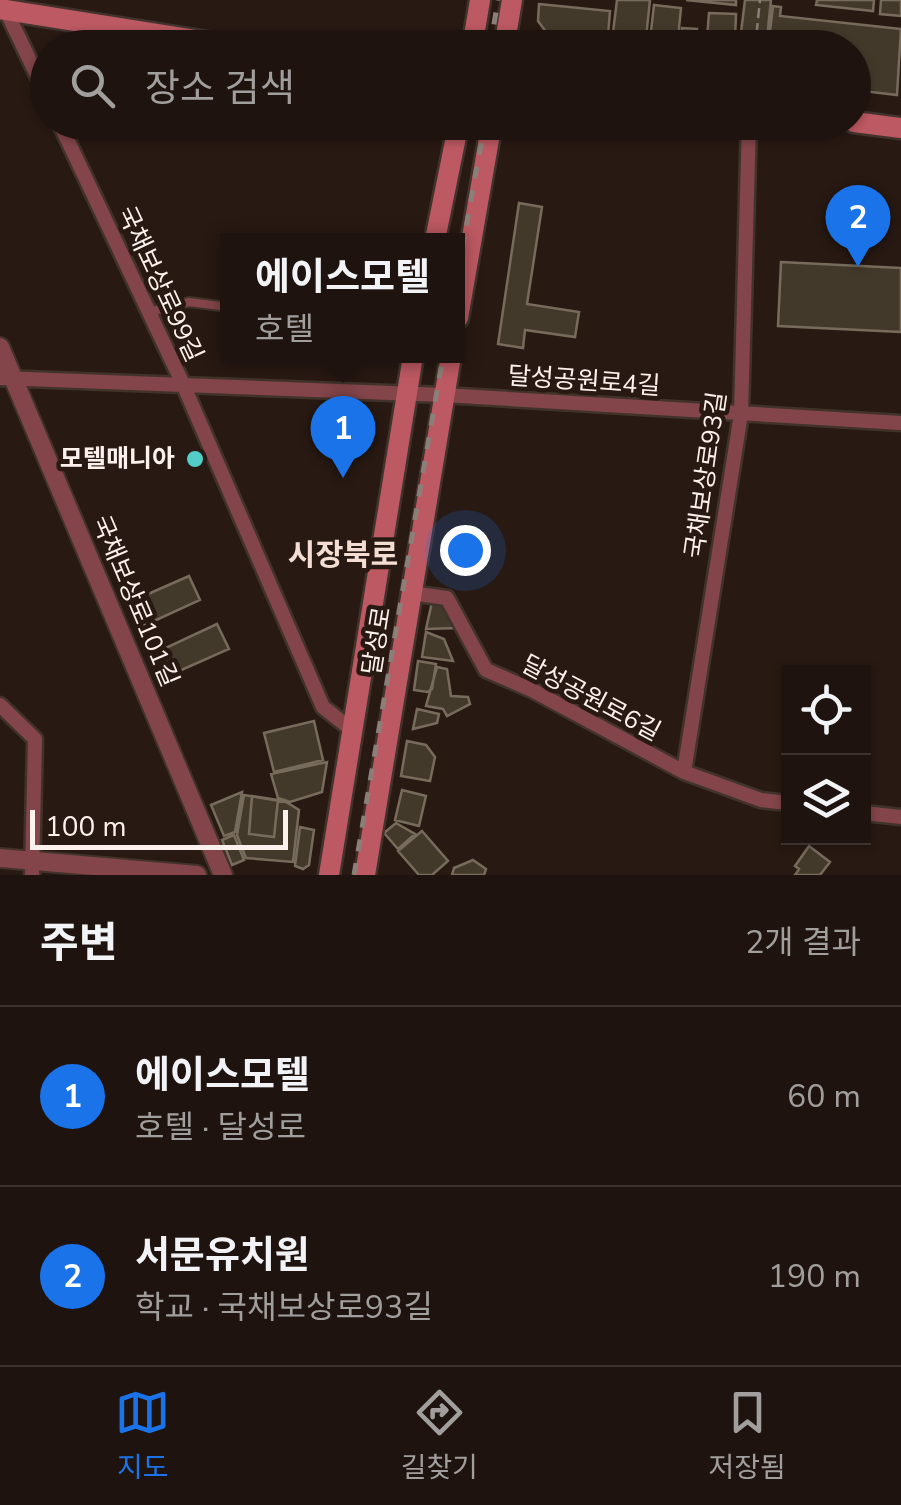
<!DOCTYPE html>
<html lang="ko">
<meta charset="utf-8">
<style>
:root{--surface:#1e130e;--page:#261c17;--text:#f1f3f6;--muted:#a19e9e;--line:#3c322e;--accent:#1a73e8}
body{margin:0;font-family:"Nunito Sans","Noto Sans KR",sans-serif;background:var(--page);color:var(--text)}
.controls{position:absolute;right:30px;bottom:30px;display:grid;overflow:hidden;border-radius:0px;box-shadow:0 2px 8px #0004}
.controls button{width:90px;height:90px;display:grid;place-items:center;padding:0;border:0;border-bottom:2px solid var(--line);background:var(--surface);color:var(--text);font:50px sans-serif}
.scale{position:absolute;left:30px;bottom:25px;width:258px;box-sizing:border-box;padding-left:10px;border:5px solid #fcf1ec;border-top:0;font-size:28px;line-height:35px;white-space:nowrap;color:#fcf1ec;-webkit-text-stroke:8px #281912;paint-order:stroke}
.you{position:absolute;left:465px;top:550px;width:35px;height:35px;margin:-25px;border:8px solid #fff;border-radius:50%;background:#1a73e8;box-shadow:0 0 0 15px #1a73e833}
.badge{display:grid;place-items:center;width:65px;height:65px;border-radius:50%;background:var(--accent);color:#fff;font-size:32px;font-weight:700}
.pin{position:absolute;translate:-50% -82px;filter:drop-shadow(0 2px 5px #0008)}
.pin::after{content:'';position:absolute;top:52px;width:35px;height:30px;background:inherit;clip-path:polygon(0 0,100% 0,50% 100%)}
.popup{position:absolute;left:220px;top:233px;width:245px;height:130px;box-sizing:border-box;display:grid;place-content:center;border-radius:0px;background:var(--surface);filter:drop-shadow(0 2px 8px #0005);font-size:32px;white-space:nowrap;color:var(--muted)}
.popup b{font-size:38px;color:var(--text)}
.popup::after{content:'';position:absolute;left:50%;top:100%;margin-left:-20px;border:20px solid transparent;border-top-color:var(--surface)}
.list{margin:0;padding:0;list-style:none}
h2{display:flex;justify-content:space-between;align-items:center;height:130px;margin:0;padding:0 40px;font-size:42px}
h2 small{font-size:32px;font-weight:400;color:var(--muted)}
.list li{display:grid;grid-template-columns:65px 1fr auto;gap:30px;align-items:center;box-sizing:border-box;height:180px;padding:0 40px;border-top:2px solid var(--line)}
.list b{display:block;font-size:38px;white-space:nowrap}
.list p{margin:0;font-size:32px;white-space:nowrap;color:var(--muted)}
.list em{font-size:32px;font-style:normal;color:var(--muted)}
.icon{flex:none;width:55px;height:55px;fill:none;stroke:currentColor;stroke-width:2;stroke-linecap:round;stroke-linejoin:round}
.map{position:relative;flex:none;width:901px;height:875px;overflow:hidden}
.search{position:absolute;background:var(--surface);box-shadow:0 2px 8px #0004;left:30px;right:30px;top:30px;height:110px;display:flex;align-items:center;gap:25px;box-sizing:border-box;padding:0 35px;border-radius:55px;color:var(--muted);font-size:38px}
.sheet{height:490px;background:var(--surface)}
nav{display:flex;justify-content:space-around;align-items:center;box-sizing:border-box;height:140px;border-top:2px solid var(--line);background:var(--surface);font-size:28px;color:var(--muted)}
nav a{display:grid;justify-items:center;gap:5px}
nav .on{color:var(--accent)}
.map>svg:first-child{display:block}
.building{fill:#43392b;stroke:#776c5c;stroke-width:2.5}
.lines{fill:none;stroke-linecap:round;stroke-linejoin:round}
.service-casing{stroke:#41332c;stroke-width:12}
.minor-casing{stroke:#41332c;stroke-width:19}
.tertiary-casing{stroke:#41332c;stroke-width:22}
.secondary-casing{stroke:#41332c;stroke-width:25}
.path{stroke:#8c7f79;stroke-width:2.5;stroke-dasharray:10 5;stroke-linecap:butt}
.service{stroke:#834549;stroke-width:8}
.minor{stroke:#834549;stroke-width:14}
.tertiary{stroke:#834549;stroke-width:18}
.secondary{stroke:#bd5962;stroke-width:20}
.rail{stroke:#8c7f79;stroke-width:5;stroke-dasharray:12 12;stroke-linecap:butt}
.poi-dot{fill:#53cdc9;stroke:#281912;stroke-width:4}
.labels{text-anchor:middle;dominant-baseline:central;stroke-width:9;stroke-linejoin:round;paint-order:stroke}
.street-label{font-size:25px;fill:#fcf1ec;stroke:#281912}
.poi-label{font-size:25px;font-weight:bold;fill:#fcf1ec;stroke:#281912;text-anchor:end}
.quarter-label{font-size:30px;font-weight:bold;fill:#f4ded4;stroke:#281912}
</style>
<div class="map">
<svg width="901" height="875" viewBox="0 0 901 875">
<rect width="100%" height="100%" fill="#281912"/>
<path class="building" d="M 617,0 L 650,0 L 645,48 L 611,48 Z
M 686,0 L 736,0 L 736,5 Z
M 745,0 L 771,0 L 766,48 L 739,48 Z
M 817,0 L 874,0 L 873,11 L 816,5 Z
M 881,0 L 901,0 L 901,16 L 880,14 Z
M 539,4 L 610,11 L 607,48 L 558,48 L 538,21 Z
M 654,5 L 681,8 L 677,48 L 649,48 Z
M 773,6 L 781,7 L 780,16 L 901,29 L 897,95 L 854,90 L 854,48 L 768,48 Z
M 709,13 L 736,14 L 735,40 L 707,38 Z
M 682,28 L 697,29 L 695,48 L 680,48 Z
M 519,203 L 542,207 L 527,304 L 579,312 L 575,337 L 525,330 L 523,348 L 498,344 Z
M 781,262 L 901,268 L 901,332 L 778,326 Z
M 189,576 L 200,600 L 141,627 L 130,602 Z
M 432,602 L 443,602 L 458,628 L 426,629 Z
M 217,624 L 229,649 L 170,675 L 159,651 Z
M 426,632 L 444,639 L 453,661 L 422,657 Z
M 418,661 L 436,664 L 432,689 L 427,692 L 414,690 Z
M 437,667 L 447,669 L 451,696 L 468,697 L 470,704 L 447,716 L 443,709 L 426,706 Z
M 417,709 L 439,714 L 437,723 L 413,729 Z
M 314,721 L 323,760 L 274,772 L 264,733 Z
M 407,741 L 426,745 L 435,757 L 430,781 L 401,776 Z
M 327,762 L 322,792 L 290,802 L 278,798 L 271,774 Z
M 402,790 L 426,796 L 419,826 L 395,820 Z
M 242,792 L 235,832 L 224,836 L 211,805 Z
M 244,795 L 286,802 L 299,810 L 293,862 L 246,858 L 237,835 Z
M 252,796 L 278,800 L 274,837 L 249,834 Z
M 396,823 L 415,834 L 398,849 L 384,833 Z
M 300,827 L 314,830 L 309,865 L 303,869 L 295,866 Z
M 422,831 L 448,861 L 432,875 L 419,875 L 398,851 Z
M 234,835 L 244,860 L 232,865 L 222,840 Z
M 809,846 L 830,862 L 820,875 L 795,875 L 799,869 L 795,866 Z
M 473,860 L 486,869 L 484,875 L 452,875 L 454,868 Z"/>
<g class="lines">
<g class="service-casing">
<path id="service" d="M 149,312 L 189,302 L 228,307"/>
</g>
<g class="minor-casing">
<path id="minor" d="M 7,13 L 48,98
M 59,122 L 183,384 L 323,707 L 352,730
M 0,378 L 444,395 L 901,423
M 410,593 L 447,598 L 486,670 L 532,690 L 684,772 L 761,800 L 788,803
M 0,705 L 35,739 L 32,875
M 684,772 L 741,414 L 749,122
M 864,813 L 901,817"/>
</g>
<g class="tertiary-casing">
<path id="tertiary" d="M 0,347 L 223,875
M 0,858 L 197,875"/>
</g>
<g class="secondary-casing">
<path id="secondary" d="M 0,9 L 245,48
M 472,48 L 480,0
M 504,48 L 512,0
M 854,122 L 901,128
M 435,240 L 459,122
M 458,318 L 492,122
M 329,875 L 413,356
M 365,875 L 451,356"/>
</g>
<path class="path" d="M 755,48 L 760,0"/>
<use href="#service" class="service"/>
<use href="#minor" class="minor"/>
<use href="#tertiary" class="tertiary"/>
<use href="#secondary" class="secondary"/>
<path class="rail" d="M 490,48 L 498,0
M 458,273 L 485,122
M 354,875 L 443,356"/>
</g>
<circle class="poi-dot" cx="195" cy="459" r="10"/>
<g class="labels">
<g class="street-label">
<text transform="translate(160 284) rotate(65)">국채보상로99길</text>
<text transform="translate(584 381) rotate(4)">달성공원로4길</text>
<text transform="translate(706 475) rotate(-82)">국채보상로93길</text>
<text transform="translate(135 601) rotate(67)">국채보상로101길</text>
<text transform="translate(377 641) rotate(-81)">달성로</text>
<text transform="translate(591 698) rotate(28)">달성공원로6길</text>
</g>
<g class="poi-label">
<text x="175" y="459">모텔매니아</text>
</g>
<g class="quarter-label">
<text x="343" y="555">시장북로</text>
</g>
</g>
</svg>
<div class="controls">
<button><svg class="icon" aria-label="locate" viewBox="0 0 24 24"><circle cx="12" cy="12" r="6"/><path d="M12 2v4M12 18v4M2 12h4M18 12h4"/></svg></button>
<button><svg class="icon" aria-label="layers" viewBox="0 0 24 24"><path d="M12 4l9 5-9 5-9-5zM3 14l9 5 9-5"/></svg></button>
</div>
<div class="scale">100 m</div>
<div class="you"></div>
<div class="pin badge" style="left:343px;top:478px">1</div>
<div class="popup"><b>에이스모텔</b>호텔</div>
<div class="pin badge" style="left:858px;top:267px">2</div>
<div class="search"><svg class="icon" aria-label="search" viewBox="0 0 24 24"><circle cx="10" cy="10" r="6"/><path d="M15 15l6 6"/></svg>장소 검색</div>
</div>
<section class="sheet">
<h2>주변<small>2개 결과</small></h2>
<ul class="list">
<li><span class="badge">1</span><div><b>에이스모텔</b><p>호텔 · 달성로</p></div><em>60 m</em></li>
<li><span class="badge">2</span><div><b>서문유치원</b><p>학교 · 국채보상로93길</p></div><em>190 m</em></li>
</ul>
</section>
<nav>
<a class="on"><svg class="icon" aria-label="map" viewBox="0 0 24 24"><path d="M3 6l6-2 6 2 6-2v14l-6 2-6-2-6 2zM9 4v14M15 6v14"/></svg>지도</a>
<a><svg class="icon" aria-label="directions" viewBox="0 0 24 24"><path d="M12 3l9 9-9 9-9-9zM9 14v-3h6M13 9l2 2-2 2"/></svg>길찾기</a>
<a><svg class="icon" aria-label="saved" viewBox="0 0 24 24"><path d="M7 4h10v16l-5-4-5 4z"/></svg>저장됨</a>
</nav>
